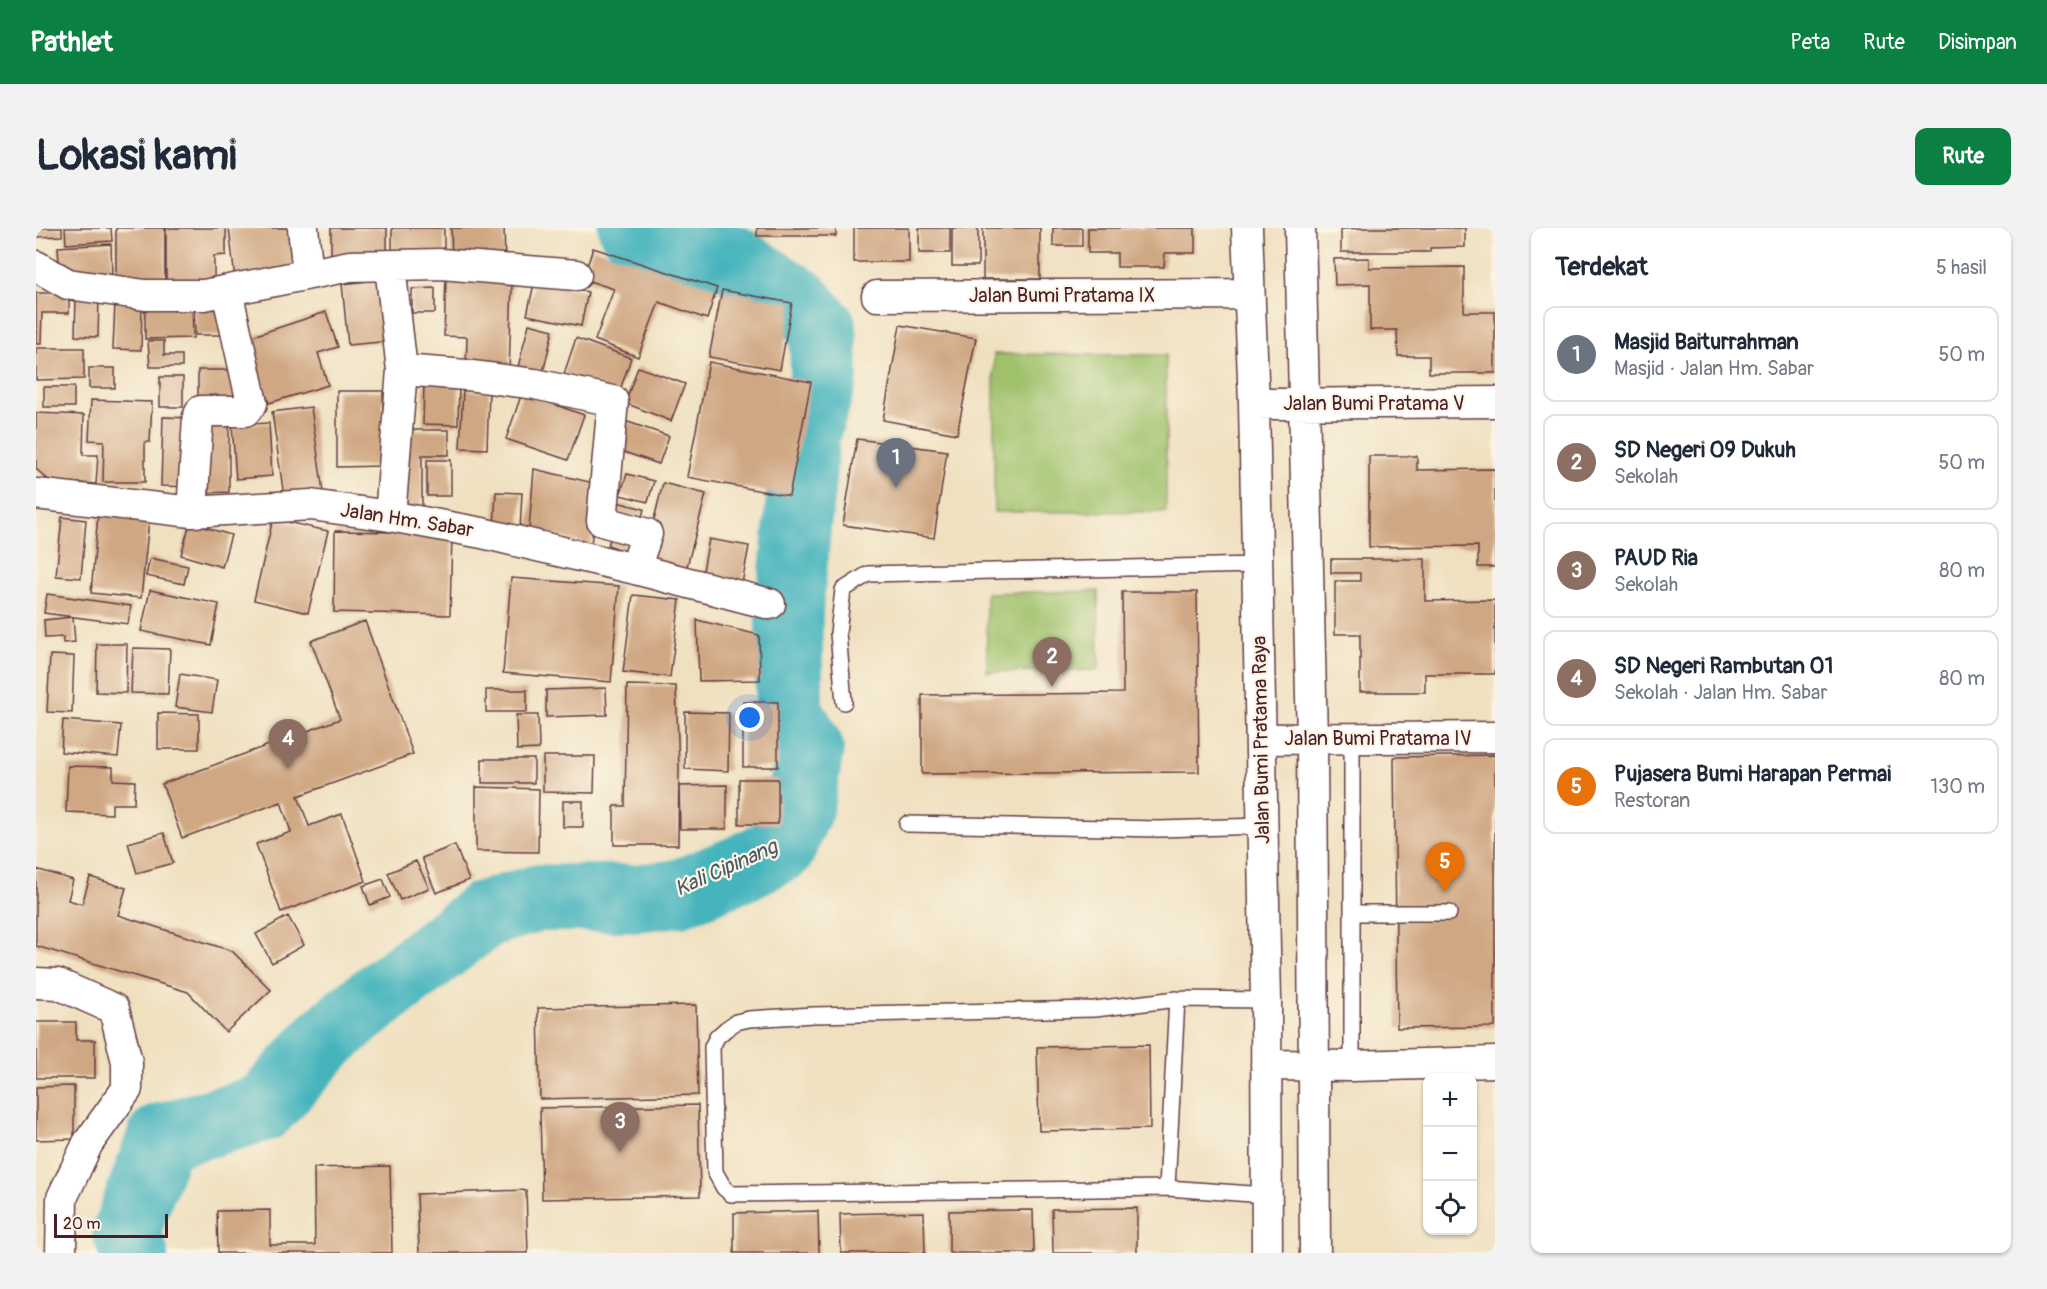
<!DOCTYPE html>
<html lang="id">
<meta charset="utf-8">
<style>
:root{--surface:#fff;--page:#f2f2f3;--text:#1f2937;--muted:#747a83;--line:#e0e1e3;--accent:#0b8043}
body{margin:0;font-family:Pangolin,sans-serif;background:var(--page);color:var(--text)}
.controls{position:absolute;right:18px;bottom:18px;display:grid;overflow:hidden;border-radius:12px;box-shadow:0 2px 4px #0004}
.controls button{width:54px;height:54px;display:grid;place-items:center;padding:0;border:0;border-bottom:2px solid var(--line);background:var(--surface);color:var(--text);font:30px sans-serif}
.scale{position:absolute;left:18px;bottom:15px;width:114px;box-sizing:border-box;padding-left:6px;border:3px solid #4a1f2b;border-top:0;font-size:16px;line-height:21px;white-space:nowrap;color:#4a1f2b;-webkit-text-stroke:4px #fcf5e5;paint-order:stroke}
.you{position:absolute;left:714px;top:490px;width:21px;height:21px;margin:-15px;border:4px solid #fff;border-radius:50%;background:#1a73e8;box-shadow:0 0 0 9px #1a73e833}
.badge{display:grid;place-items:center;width:39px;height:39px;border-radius:50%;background:var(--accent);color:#fff;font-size:20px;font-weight:700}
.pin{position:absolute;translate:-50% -50px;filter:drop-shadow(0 2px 3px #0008)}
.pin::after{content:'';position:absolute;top:32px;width:21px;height:18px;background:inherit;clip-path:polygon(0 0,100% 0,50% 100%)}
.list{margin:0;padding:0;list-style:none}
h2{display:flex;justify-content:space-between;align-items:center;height:78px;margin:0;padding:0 24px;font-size:26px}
h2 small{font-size:20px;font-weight:400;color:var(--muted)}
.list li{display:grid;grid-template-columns:39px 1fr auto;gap:18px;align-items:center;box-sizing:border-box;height:96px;margin:0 12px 12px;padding:0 12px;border:2px solid var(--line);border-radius:12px}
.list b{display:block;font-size:22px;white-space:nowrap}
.list p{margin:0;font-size:20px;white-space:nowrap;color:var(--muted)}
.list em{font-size:20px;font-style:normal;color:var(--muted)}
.icon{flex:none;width:33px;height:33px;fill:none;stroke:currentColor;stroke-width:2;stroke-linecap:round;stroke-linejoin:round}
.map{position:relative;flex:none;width:1459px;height:1025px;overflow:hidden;border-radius:12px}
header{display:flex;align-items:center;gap:36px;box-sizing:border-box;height:84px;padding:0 30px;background:var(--accent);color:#fff}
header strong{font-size:28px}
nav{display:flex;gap:33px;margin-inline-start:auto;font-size:21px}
.intro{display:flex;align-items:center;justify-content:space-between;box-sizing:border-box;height:144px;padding:0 36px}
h1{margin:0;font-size:42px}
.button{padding:15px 27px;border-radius:12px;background:var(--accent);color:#fff;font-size:21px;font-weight:700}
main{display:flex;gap:36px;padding:0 36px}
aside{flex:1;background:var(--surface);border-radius:12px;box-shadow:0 2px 4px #0004}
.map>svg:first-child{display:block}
.green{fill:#9ec16b;stroke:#74704b;stroke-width:1.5}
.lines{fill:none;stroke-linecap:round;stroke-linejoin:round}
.river{stroke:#44b4bd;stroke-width:68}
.building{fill:#d0a783}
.lane-casing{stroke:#633c41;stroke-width:18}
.street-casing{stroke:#633c41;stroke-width:33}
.lane{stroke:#fff;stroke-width:15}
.street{stroke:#fff;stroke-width:30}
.labels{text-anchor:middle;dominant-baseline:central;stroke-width:4.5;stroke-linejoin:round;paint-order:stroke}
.street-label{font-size:20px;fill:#4a1f2b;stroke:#fcf5e5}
.water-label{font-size:21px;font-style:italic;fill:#485b65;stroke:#fcf5e5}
</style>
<header>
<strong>Pathlet</strong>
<nav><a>Peta</a><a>Rute</a><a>Disimpan</a></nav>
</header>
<div class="intro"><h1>Lokasi kami</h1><a class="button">Rute</a></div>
<main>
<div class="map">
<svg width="1459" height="1025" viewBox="0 0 1459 1025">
<rect width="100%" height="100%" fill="#fcf5e5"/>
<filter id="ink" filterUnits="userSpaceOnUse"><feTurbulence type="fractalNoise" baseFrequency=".0167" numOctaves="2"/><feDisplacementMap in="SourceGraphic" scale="12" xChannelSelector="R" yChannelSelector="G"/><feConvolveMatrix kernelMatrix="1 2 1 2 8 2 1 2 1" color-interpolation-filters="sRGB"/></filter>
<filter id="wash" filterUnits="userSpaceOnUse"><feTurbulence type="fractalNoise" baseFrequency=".008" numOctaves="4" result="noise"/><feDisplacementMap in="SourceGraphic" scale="24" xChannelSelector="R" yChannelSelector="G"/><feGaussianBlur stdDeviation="1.35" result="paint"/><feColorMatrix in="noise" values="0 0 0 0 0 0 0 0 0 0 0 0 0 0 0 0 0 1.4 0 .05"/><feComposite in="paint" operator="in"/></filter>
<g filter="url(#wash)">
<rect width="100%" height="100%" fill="#efe0c0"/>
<path class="green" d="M 958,126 L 1130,127 L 1130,284 L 958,284 Z
M 1062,363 L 1063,442 L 951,444 L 950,365 Z"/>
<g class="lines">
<path class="river" d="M 98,1025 L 90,1004 L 125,909 L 227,880 L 288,813 L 315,789 L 449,686 L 503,670 L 599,670 L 643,665 L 706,640 L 746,620 L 764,577 L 774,521 L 753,482 L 753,385 L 770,207 L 788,149 L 787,100 L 763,73 L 698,31 L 596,0"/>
</g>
<g id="blocks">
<path class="building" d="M 0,0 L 26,0 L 26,8 L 0,9 Z
M 29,0 L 75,0 L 76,13 L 30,16 Z
M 80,0 L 129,0 L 129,60 L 80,60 Z
M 130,0 L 190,0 L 190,27 L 178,28 L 178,55 L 130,55 Z
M 193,0 L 263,0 L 268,43 L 199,51 Z
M 295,0 L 351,0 L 351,36 L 295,36 Z
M 356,0 L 408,0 L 408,27 L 356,28 Z
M 415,0 L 468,0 L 469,31 L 416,32 Z
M 721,0 L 800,0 L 800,8 L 721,8 Z
M 818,0 L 873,0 L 873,34 L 818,34 Z
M 883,0 L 914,0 L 914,25 L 883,25 Z
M 916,0 L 942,0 L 942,38 L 916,38 Z
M 947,0 L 1004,0 L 1004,51 L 947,51 Z
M 1017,0 L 1046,0 L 1046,18 L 1017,18 Z
M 1052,0 L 1159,0 L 1159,25 L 1129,25 L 1128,39 L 1081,39 L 1081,25 L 1052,25 Z
M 1330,0 L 1429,0 L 1429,19 L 1394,20 L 1394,24 L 1305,24 L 1305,1 Z
M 75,16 L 76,48 L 24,50 L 22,19 Z
M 557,20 L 681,60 L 671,91 L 623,74 L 602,129 L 559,112 L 578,61 L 547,51 Z
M 1333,30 L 1333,40 L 1428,39 L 1428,84 L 1459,84 L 1459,145 L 1393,145 L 1393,128 L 1362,128 L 1361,102 L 1334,102 L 1334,56 L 1299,57 L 1298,31 Z
M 351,51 L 356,113 L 312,117 L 306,56 Z
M 499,51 L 552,64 L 545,98 L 491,87 Z
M 410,52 L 476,54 L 473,145 L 430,144 L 431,109 L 408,108 Z
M 399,60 L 399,85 L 376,85 L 376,61 Z
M 686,62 L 756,75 L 744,142 L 673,129 Z
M 0,65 L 33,65 L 33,85 L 6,85 L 5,116 L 0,116 Z
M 40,70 L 63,70 L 62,109 L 39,108 Z
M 79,74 L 106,75 L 105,122 L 77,121 Z
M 193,75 L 194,107 L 159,107 L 158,77 Z
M 156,76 L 157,110 L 109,111 L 109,77 Z
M 290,84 L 302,119 L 282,125 L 292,157 L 233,175 L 211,110 Z
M 493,96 L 517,102 L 507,145 L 482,139 Z
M 864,97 L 940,110 L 921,206 L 847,192 Z
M 540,110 L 595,130 L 582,168 L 527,149 Z
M 112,113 L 128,113 L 128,127 L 146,127 L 146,139 L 114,139 Z
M 0,120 L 48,120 L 48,151 L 0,152 Z
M 673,134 L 775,154 L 753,268 L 651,249 Z
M 602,139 L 649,156 L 635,193 L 589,175 Z
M 53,140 L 79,140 L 79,160 L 53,160 Z
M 162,142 L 203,142 L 203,175 L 162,175 Z
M 124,149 L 147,149 L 147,179 L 124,179 Z
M 388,155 L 423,156 L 422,197 L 387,196 Z
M 8,159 L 38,159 L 38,179 L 8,179 Z
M 427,162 L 453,164 L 451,221 L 424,220 Z
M 301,163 L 347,163 L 348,238 L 301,239 Z
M 486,165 L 548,187 L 532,232 L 470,211 Z
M 55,172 L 116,174 L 114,214 L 109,214 L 109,254 L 67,254 L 68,213 L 53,212 Z
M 275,179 L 287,264 L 248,269 L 236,184 Z
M 167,184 L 193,184 L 193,264 L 168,265 Z
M 0,185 L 48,187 L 47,227 L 62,227 L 60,256 L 15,254 L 0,241 Z
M 127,189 L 159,190 L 157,259 L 125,258 Z
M 589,193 L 633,208 L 623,236 L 579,221 Z
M 233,195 L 236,248 L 200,251 L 196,197 Z
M 362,202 L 413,202 L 413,227 L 386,227 L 386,283 L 362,283 Z
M 821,211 L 911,223 L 898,310 L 807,297 Z
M 1333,228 L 1381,228 L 1381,242 L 1459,241 L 1459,339 L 1442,339 L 1442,318 L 1333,319 Z
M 391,232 L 415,232 L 415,268 L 391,268 Z
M 498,241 L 562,256 L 555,317 L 493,301 Z
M 591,246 L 618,253 L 612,274 L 584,267 Z
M 627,255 L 670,266 L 649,346 L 607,336 Z
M 460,264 L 486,265 L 484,302 L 458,301 Z
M 577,273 L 608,281 L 606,289 L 573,289 Z
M 62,287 L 113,292 L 105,370 L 55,365 Z
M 26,289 L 50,292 L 45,350 L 20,348 Z
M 237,291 L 292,303 L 272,385 L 218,372 Z
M 154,295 L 195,307 L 186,339 L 145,327 Z
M 578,301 L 604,310 L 597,326 L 572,317 Z
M 299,303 L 416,305 L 414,387 L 298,384 Z
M 673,311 L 713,318 L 705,361 L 665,353 Z
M 114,330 L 152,338 L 148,356 L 110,348 Z
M 1295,331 L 1389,331 L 1389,373 L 1459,372 L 1459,446 L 1389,446 L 1389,464 L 1324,464 L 1324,406 L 1299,406 L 1299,353 L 1324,353 L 1324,345 L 1295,345 Z
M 475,350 L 583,358 L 575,454 L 467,445 Z
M 114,362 L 183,376 L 175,417 L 105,403 Z
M 1086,364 L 1161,364 L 1163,544 L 886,546 L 886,467 L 1087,465 Z
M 11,366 L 95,378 L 92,396 L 8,385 Z
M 597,367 L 644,372 L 634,449 L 587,444 Z
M 37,389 L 39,414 L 27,415 L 27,409 L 9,410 L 8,392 Z
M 661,392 L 723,407 L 724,452 L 663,453 Z
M 329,393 L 377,526 L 262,568 L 273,598 L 306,586 L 330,653 L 245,684 L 220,616 L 255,604 L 245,574 L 146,610 L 126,556 L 304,491 L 275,413 Z
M 61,416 L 91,416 L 90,465 L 60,464 Z
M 97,420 L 134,421 L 132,466 L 95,465 Z
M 14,427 L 38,428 L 36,485 L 11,484 Z
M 144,446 L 181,452 L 176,484 L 139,479 Z
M 591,457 L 640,458 L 643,540 L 642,617 L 578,617 L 578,578 L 589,578 Z
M 570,460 L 571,487 L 510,489 L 510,462 Z
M 450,462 L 491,462 L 491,484 L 450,484 Z
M 707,474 L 742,474 L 742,539 L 707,539 Z
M 649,484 L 693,485 L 692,543 L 649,541 Z
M 122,485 L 163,486 L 163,521 L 122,521 Z
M 480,487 L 502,487 L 503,521 L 481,522 Z
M 27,492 L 85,497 L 82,529 L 25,524 Z
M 1459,527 L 1459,799 L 1361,800 L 1358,529 Z
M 507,528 L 559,528 L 558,565 L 507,564 Z
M 446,531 L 498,531 L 498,555 L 446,555 Z
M 32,538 L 77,539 L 77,552 L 99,553 L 98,576 L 76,576 L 76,586 L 30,584 Z
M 703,551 L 742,551 L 742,596 L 703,596 Z
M 691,557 L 691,601 L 644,601 L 643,558 Z
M 440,559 L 503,561 L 502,624 L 440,623 Z
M 527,573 L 547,573 L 547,599 L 527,599 Z
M 128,605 L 137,635 L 101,645 L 92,615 Z
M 419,617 L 433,652 L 400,665 L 386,630 Z
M 380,633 L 393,660 L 364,672 L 352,645 Z
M 0,641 L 37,652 L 32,672 L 46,676 L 54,649 L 90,660 L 82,687 L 196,723 L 235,762 L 190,804 L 152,764 L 0,718 Z
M 347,651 L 354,669 L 334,677 L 327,658 Z
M 252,688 L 268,717 L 236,735 L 220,706 Z
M 660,777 L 662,867 L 504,871 L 502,780 Z
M 0,794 L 40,794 L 40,812 L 59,812 L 59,850 L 0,850 Z
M 1113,817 L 1114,901 L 1003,903 L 1001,819 Z
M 38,858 L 38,911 L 0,912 L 0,859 Z
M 662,877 L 664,968 L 506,971 L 504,880 Z
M 354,938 L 356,1025 L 182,1025 L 181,983 L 234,982 L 234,1017 L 279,1017 L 278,940 Z
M 490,962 L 492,1025 L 383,1025 L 381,966 Z
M 1101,980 L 1101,1025 L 1017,1025 L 1016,981 Z
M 997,982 L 998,1025 L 913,1025 L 913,983 Z
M 782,983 L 783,1025 L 698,1025 L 698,985 Z
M 888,984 L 889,1025 L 805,1025 L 804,986 Z"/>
</g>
</g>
<g filter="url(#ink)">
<use href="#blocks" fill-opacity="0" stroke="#633c41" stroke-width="1.5"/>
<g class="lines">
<g class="lane-casing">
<path id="lane" d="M 808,474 L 802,405 L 807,362 L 832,346 L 1221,337
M 1316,509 L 1316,838
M 871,596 L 1123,601 L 1226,598
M 1316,685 L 1413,685
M 1230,772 L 1141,771 L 1059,781 L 777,787 L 713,791 L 700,794 L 690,801 L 681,809 L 676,819 L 679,944 L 688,960 L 695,966 L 1131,960 L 1230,967
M 1131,960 L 1141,771"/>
</g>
<g class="street-casing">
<path id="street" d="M 267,0 L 272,46
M 1211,0 L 1218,176 L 1230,772 L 1231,1025
M 1264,0 L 1276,511 L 1279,1025
M 0,38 L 32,56 L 109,67 L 168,67 L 314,38 L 405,36 L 540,47
M 354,38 L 366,142 L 354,288
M 841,68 L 1212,66
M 366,142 L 430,147 L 499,156 L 577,173 L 566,293 L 611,306 L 599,341
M 1218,176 L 1459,174
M 0,266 L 156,284 L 275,277 L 354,288 L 446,305 L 599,341 L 734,376
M 156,284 L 162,189 L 165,183 L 209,183 L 216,175 L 191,63
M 1225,511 L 1459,509
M 0,755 L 22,756 L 78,781 L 91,834 L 91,861 L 52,915 L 26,970 L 25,1025
M 1230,837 L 1316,838 L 1459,834"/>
</g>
<use href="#lane" class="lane"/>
<use href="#street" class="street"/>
</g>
</g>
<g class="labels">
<g class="street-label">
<text x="1026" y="67">Jalan Bumi Pratama IX</text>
<text x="1338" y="175">Jalan Bumi Pratama V</text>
<text transform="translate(371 292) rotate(9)">Jalan Hm. Sabar</text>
<text x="1342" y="510">Jalan Bumi Pratama IV</text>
<text transform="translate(1225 512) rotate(-91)">Jalan Bumi Pratama Raya</text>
</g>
<g class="water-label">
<text transform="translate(690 640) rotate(-24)">Kali Cipinang</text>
</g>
</g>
</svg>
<div class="controls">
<button>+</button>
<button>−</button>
<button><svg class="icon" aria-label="locate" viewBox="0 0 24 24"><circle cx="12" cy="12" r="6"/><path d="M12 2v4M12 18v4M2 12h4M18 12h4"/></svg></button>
</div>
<div class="scale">20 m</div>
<div class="you"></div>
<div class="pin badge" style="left:860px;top:260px;background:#6b7280">1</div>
<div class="pin badge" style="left:1016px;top:459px;background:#8d6e63">2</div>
<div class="pin badge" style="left:584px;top:924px;background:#8d6e63">3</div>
<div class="pin badge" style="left:252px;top:541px;background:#8d6e63">4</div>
<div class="pin badge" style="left:1409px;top:664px;background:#e8710a">5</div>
</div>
<aside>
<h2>Terdekat<small>5 hasil</small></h2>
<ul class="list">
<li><span class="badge" style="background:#6b7280">1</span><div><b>Masjid Baiturrahman</b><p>Masjid · Jalan Hm. Sabar</p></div><em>50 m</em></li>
<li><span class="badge" style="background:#8d6e63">2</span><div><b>SD Negeri 09 Dukuh</b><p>Sekolah</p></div><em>50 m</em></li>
<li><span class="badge" style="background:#8d6e63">3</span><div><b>PAUD Ria</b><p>Sekolah</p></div><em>80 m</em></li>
<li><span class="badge" style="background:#8d6e63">4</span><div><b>SD Negeri Rambutan 01</b><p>Sekolah · Jalan Hm. Sabar</p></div><em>80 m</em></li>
<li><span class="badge" style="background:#e8710a">5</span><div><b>Pujasera Bumi Harapan Permai</b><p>Restoran</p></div><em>130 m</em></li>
</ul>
</aside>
</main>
